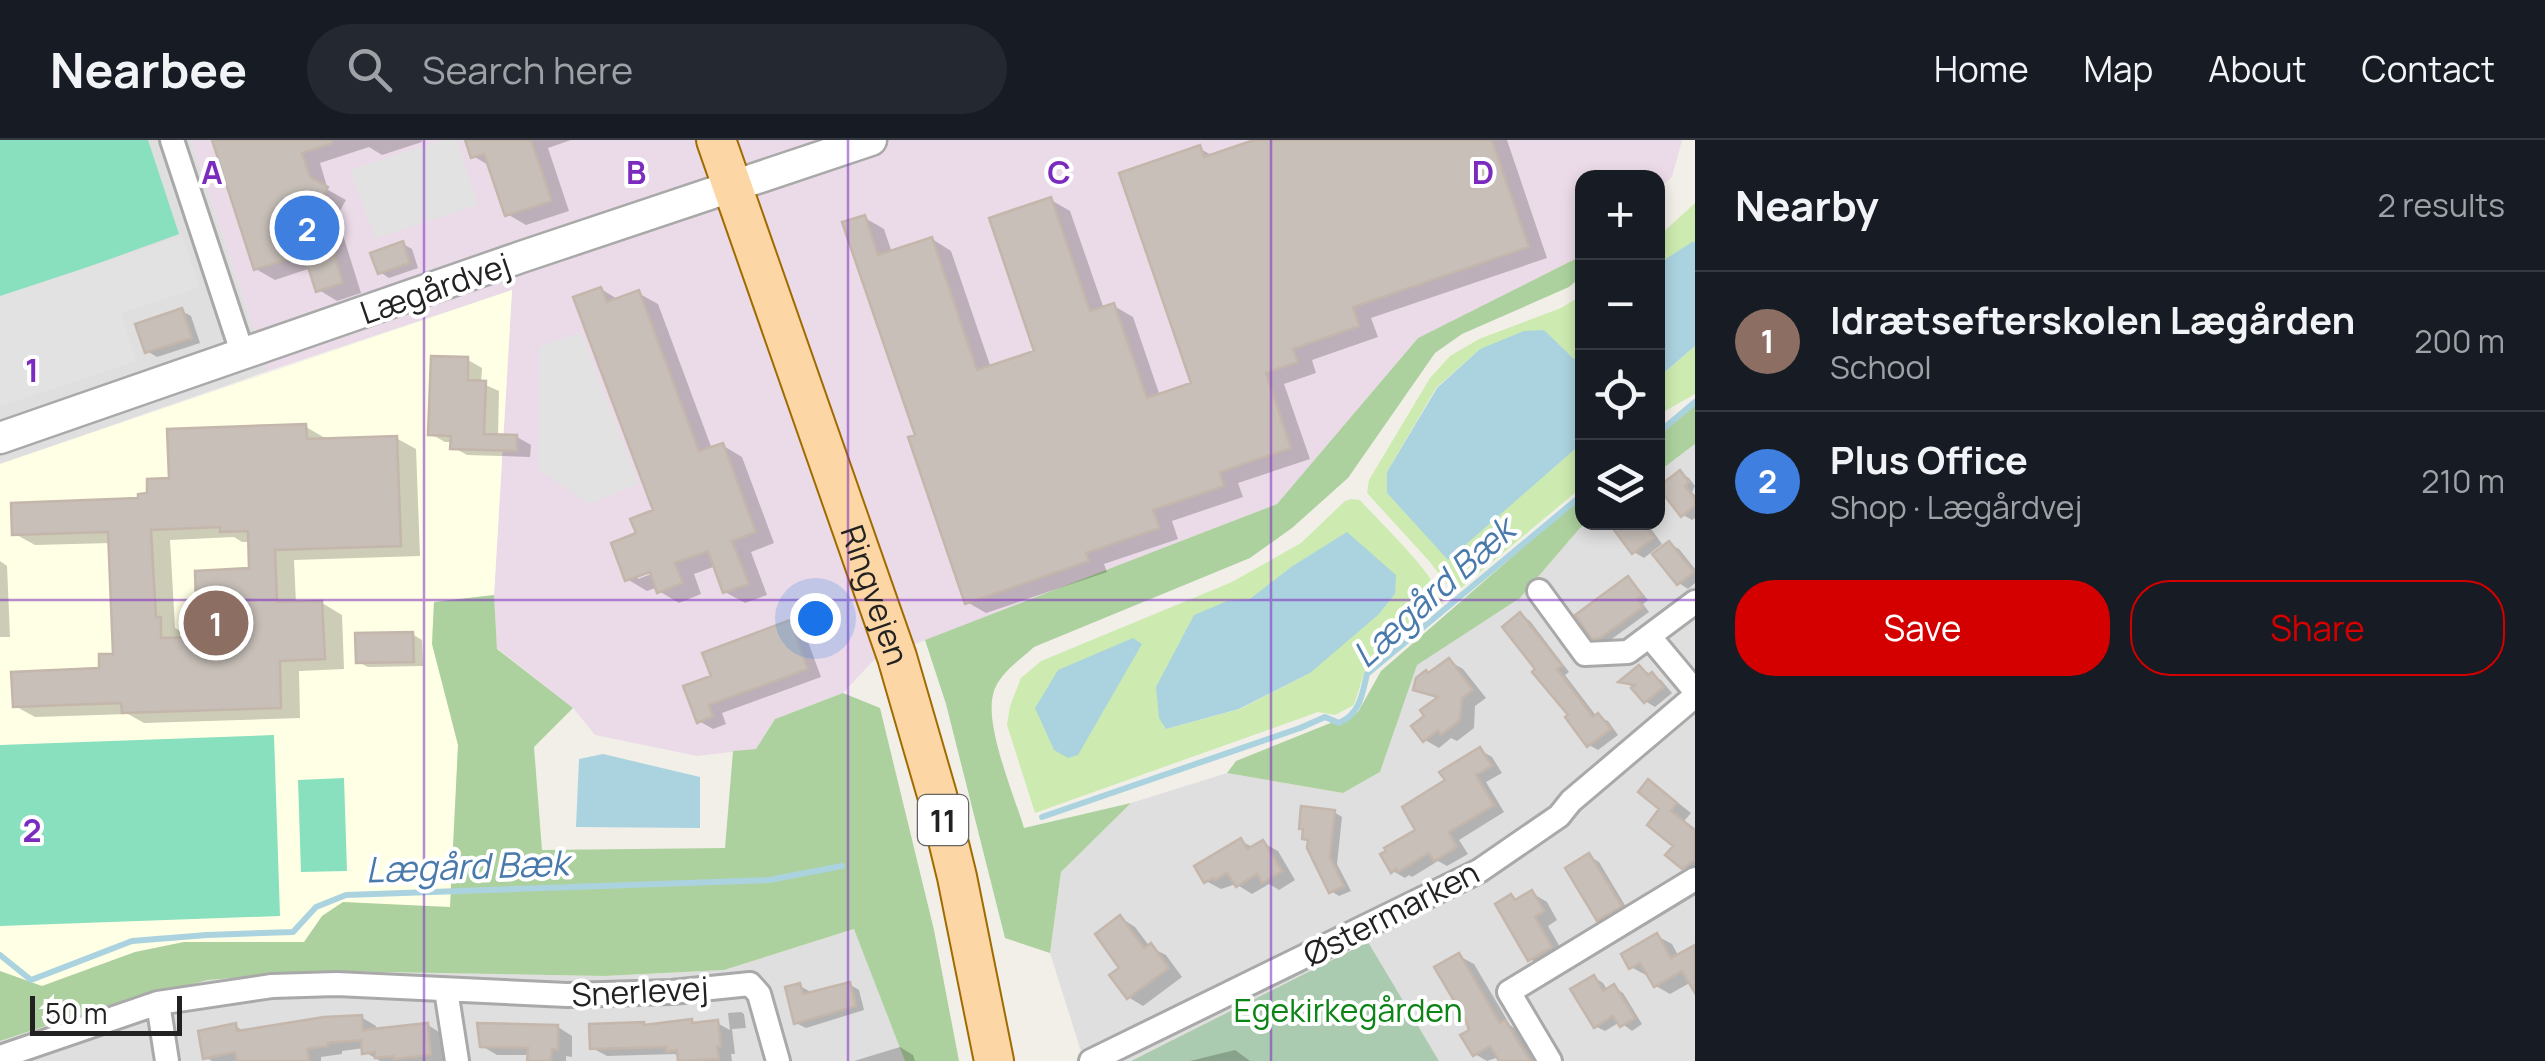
<!DOCTYPE html>
<meta charset="utf-8">
<style>
:root{--surface:#171b24;--page:#242831;--text:#f1f3f6;--muted:#9ea1a6;--line:#363941;--accent:#d40000}
body{margin:0;font-family:Manrope,sans-serif;background:var(--page);color:var(--text)}
.controls{position:absolute;right:30px;top:30px;display:grid;overflow:hidden;border-radius:20px;box-shadow:0 5px 15px #0003}
.controls button{width:90px;height:90px;display:grid;place-items:center;padding:0;border:0;border-bottom:2px solid var(--line);background:var(--surface);color:var(--text);font:50px sans-serif}
.scale{position:absolute;left:30px;bottom:25px;width:152px;box-sizing:border-box;padding-left:10px;border:5px solid #222;border-top:0;font-size:28px;line-height:35px;white-space:nowrap;color:#222;-webkit-text-stroke:8px #fff;paint-order:stroke}
.you{position:absolute;left:815px;top:478px;width:35px;height:35px;margin:-25px;border:8px solid #fff;border-radius:50%;background:#1a73e8;box-shadow:0 0 0 15px #1a73e833}
.badge{display:grid;place-items:center;width:65px;height:65px;border-radius:50%;background:var(--accent);color:#fff;font-size:32px;font-weight:700}
.pin{position:absolute;translate:-50% -50%;border:5px solid #fff;box-shadow:0 2px 10px #0006}
.list{margin:0;padding:0;list-style:none}
h2{display:flex;justify-content:space-between;align-items:center;height:130px;margin:0;padding:0 40px;font-size:42px}
h2 small{font-size:32px;font-weight:400;color:var(--muted)}
.list li{display:grid;grid-template-columns:65px 1fr auto;gap:30px;align-items:center;box-sizing:border-box;height:140px;padding:0 40px;border-top:2px solid var(--line)}
.list b{display:block;font-size:38px;white-space:nowrap}
.list p{margin:0;font-size:32px;white-space:nowrap;color:var(--muted)}
.list em{font-size:32px;font-style:normal;color:var(--muted)}
.actions{display:flex;gap:20px;padding:30px 40px}
.actions a{flex:1;padding:22px 0;border:2px solid var(--accent);border-radius:40px;text-align:center;font-size:35px;color:var(--accent)}
.actions .main{background:var(--accent);color:#fff}
.icon{flex:none;width:55px;height:55px;fill:none;stroke:currentColor;stroke-width:2;stroke-linecap:round;stroke-linejoin:round}
.map{position:relative;flex:none;width:1695px;height:921px;overflow:hidden}
header{display:flex;align-items:center;gap:60px;box-sizing:border-box;height:140px;padding:0 50px;background:var(--surface);border-bottom:2px solid var(--line)}
header strong{font-size:48px}
nav{display:flex;gap:55px;margin-inline-start:auto;font-size:35px}
.search{width:700px;height:90px;background:var(--page);display:flex;align-items:center;gap:25px;box-sizing:border-box;padding:0 35px;border-radius:55px;color:var(--muted);font-size:38px}
main{display:flex}
aside{flex:1;background:var(--surface)}
.map>svg:first-child{display:block}
.residential{fill:#e0dfdf}
.industrial{fill:#ebdbe8}
.education{fill:#ffffe5}
.grass{fill:#cdebb0;fill-rule:evenodd}
.forest{fill:#add19e}
.cemetery{fill:#aacbaf}
.pitch{fill:#88e0be}
.parking{fill:#e2e2e2}
.water{fill:#aad3df}
.shadow{fill:#0003;fill-rule:evenodd}
.lines{fill:none;stroke-linecap:round;stroke-linejoin:round}
.stream{stroke:#aad3df;stroke-width:6}
.building{fill:#c7bfb8;stroke:#c4b6ab;stroke-width:2.5;fill-rule:evenodd}
.minor-casing{stroke:#a9a9a9;stroke-width:28}
.tertiary-casing{stroke:#a9a9a9;stroke-width:35}
.primary-casing{stroke:#a06b00;stroke-width:42}
.minor{stroke:#fff;stroke-width:22}
.tertiary{stroke:#fff;stroke-width:30}
.primary{stroke:#fcd6a4;stroke-width:38}
.grid{fill:none;stroke:#7b2cbf;stroke-width:2.5;stroke-opacity:0.55}
.labels{text-anchor:middle;dominant-baseline:central;stroke-width:8;stroke-linejoin:round;paint-order:stroke}
.shield{fill:#fff;stroke:#646464;stroke-width:2.5}
.shield-label{font-size:30px;font-weight:bold;fill:#222}
.street-label{font-size:32px;fill:#222;stroke:#fff}
.park-label{font-size:32px;fill:#0c8416;stroke:#fff}
.water-label{font-size:35px;font-style:italic;fill:#4a7aab;stroke:#fff}
.grid-label{font-size:32px;text-anchor:middle;font-weight:bold;fill:#7b2cbf;stroke:#fff;stroke-width:8;stroke-linejoin:round;paint-order:stroke}
</style>
<header>
<strong>Nearbee</strong>
<div class="search"><svg class="icon" aria-label="search" viewBox="0 0 24 24"><circle cx="10" cy="10" r="6"/><path d="M15 15l6 6"/></svg>Search here</div>
<nav><a>Home</a><a>Map</a><a>About</a><a>Contact</a></nav>
</header>
<main>
<div class="map">
<svg width="1695" height="921" viewBox="0 0 1695 921">
<rect width="100%" height="100%" fill="#f2efe9"/>
<path class="residential" d="M 0,0 L 191,0 L 268,231 L 0,324 Z
M 1695,304 L 1695,921 L 1439,921 L 1368,803 L 1131,921 L 1084,921 L 1050,813 L 1061,732 L 1131,663 L 1227,633 L 1343,653 L 1380,632 L 1416,525 L 1520,458 L 1580,388 L 1588,383 L 1658,382 L 1658,332 Z
M 855,789 L 905,921 L 0,921 L 0,901 L 100,868 L 208,840 L 327,831 L 604,836 L 724,830 Z"/>
<path class="industrial" d="M 191,0 L 1682,0 L 1672,37 L 1658,50 L 1658,38 L 1582,38 L 1582,113 L 1575,119 L 1418,198 L 1277,364 L 874,520 L 843,553 L 775,579 L 756,609 L 697,616 L 595,595 L 573,568 L 497,508 L 494,455 L 512,150 L 268,231 Z"/>
<path class="education" d="M 512,150 L 494,455 L 434,462 L 432,504 L 458,605 L 451,768 L 343,762 L 322,776 L 305,802 L 184,802 L 135,812 L 42,846 L 0,831 L 0,324 Z"/>
<path class="grass" d="M 1695,63 L 1695,102 L 1658,124 L 1658,97 Z
M 1582,155 L 1582,222 L 1573,218 L 1543,190 L 1480,209 L 1436,248 L 1387,332 L 1387,353 L 1448,419 L 1582,303 L 1582,347 L 1454,454 L 1430,422 L 1367,353 L 1369,340 L 1430,238 L 1450,216 L 1479,199 L 1561,168 Z
M 1695,206 L 1695,254 L 1658,275 L 1658,238 Z
M 1351,359 L 1360,360 C 1382,385 1435,433 1443,463 L 1367,524 L 1354,565 L 1335,575 L 1318,572 L 1035,673 L 1007,585 L 1010,566 L 1021,538 L 1041,521 L 1232,442 L 1301,403 L 1345,361 ZM 1291,427 L 1310,533 L 1240,569 L 1166,589 L 1227,461 L 1250,460 Z"/>
<path class="forest" d="M 1582,113 L 1582,136 L 1569,147 L 1462,194 L 1435,213 L 1348,338 L 1292,388 L 1250,418 L 1034,507 C 1020,520 997,535 993,555 C 985,587 1014,655 1024,688 L 1131,663 L 1061,732 L 1050,813 L 1005,798 L 946,564 L 925,500 L 1277,364 L 1418,198 L 1575,119 Z
M 1695,259 L 1695,304 L 1658,332 L 1658,292 Z
M 1582,356 L 1582,382 L 1588,383 L 1580,388 L 1520,458 L 1417,525 L 1380,632 L 1343,653 L 1227,633 L 1236,621 L 1358,572 L 1381,531 Z
M 494,455 L 497,509 L 573,568 L 534,607 L 542,710 L 725,708 L 733,611 L 756,609 L 775,579 L 843,553 L 880,568 L 934,790 L 959,921 L 905,921 L 854,789 L 724,830 L 604,836 L 327,831 L 208,840 L 100,868 L 0,901 L 0,831 L 42,846 L 135,812 L 184,802 L 304,802 L 322,776 L 343,762 L 450,767 L 458,605 L 432,504 L 434,462 Z"/>
<path class="cemetery" d="M 1368,802 L 1439,921 L 1131,921 Z"/>
<path class="pitch" d="M 0,0 L 148,0 L 179,94 L 0,159 Z
M 274,595 L 280,776 L 0,786 L 0,605 Z
M 344,638 L 347,731 L 301,732 L 298,640 Z"/>
<path class="parking" d="M 443,0 L 457,0 L 478,65 L 373,99 L 373,92 L 350,30 Z
M 182,96 L 200,147 L 121,173 L 137,221 L 0,266 L 0,156 Z
M 581,192 L 639,344 L 588,364 L 538,329 L 539,207 Z"/>
<path class="water" d="M 1692,102 L 1695,102 L 1695,206 L 1658,238 L 1658,124 Z
M 1544,190 L 1573,218 L 1582,222 L 1582,303 L 1448,420 L 1387,353 L 1387,332 L 1437,248 L 1480,209 L 1524,191 Z
M 1347,392 L 1396,435 L 1395,454 L 1378,475 L 1310,533 L 1239,569 L 1166,589 L 1159,578 L 1156,547 L 1194,475 L 1227,461 L 1250,459 L 1291,427 Z
M 1133,498 L 1142,504 L 1078,615 L 1068,618 L 1054,610 L 1035,568 L 1058,530 Z
M 603,614 L 700,637 L 700,688 L 576,687 L 579,619 Z"/>
<path class="shadow" d="M 214,0 L 422,0 L 422,2 L 382,15 L 369,7 L 320,23 L 328,50 L 346,60 L 337,76 L 361,153 L 337,161 L 319,150 L 311,128 L 275,140 L 256,129 Z
M 468,0 L 571,0 L 548,8 L 569,71 L 526,85 L 507,74 L 490,26 L 473,16 Z
M 1252,0 L 1507,0 L 1547,118 L 1371,178 L 1378,197 L 1312,220 L 1316,233 L 1284,244 L 1310,319 L 1238,343 L 1243,357 L 1172,381 L 1178,399 L 1104,424 L 1107,432 L 986,473 L 967,462 L 918,296 L 865,78 L 884,89 L 892,113 L 932,99 L 951,111 L 991,228 L 1037,212 L 1051,60 L 1070,71 L 1104,169 L 1114,166 L 1133,177 L 1160,256 L 1194,244 L 1199,8 L 1213,16 L 1253,3 Z
M 403,104 L 412,109 L 418,128 L 389,138 L 380,132 Z
M 601,149 L 619,160 L 638,153 L 658,164 L 712,309 L 722,305 L 742,317 L 774,403 L 751,412 L 767,455 L 745,463 L 725,452 L 716,426 L 694,434 L 701,454 L 679,463 L 659,451 L 658,447 L 647,451 L 627,439 L 639,395 L 656,372 ZM 662,430 L 638,439 L 638,434 Z
M 182,171 L 191,176 L 200,203 L 157,217 L 147,211 Z
M 468,220 L 482,228 L 481,243 L 499,251 L 498,297 L 517,297 L 531,305 L 530,317 L 467,315 L 453,307 L 453,302 L 445,302 L 431,294 Z
M 306,287 L 325,298 L 325,301 L 396,298 L 416,309 L 420,416 L 294,420 L 296,464 L 322,463 L 342,475 L 344,529 L 299,531 L 300,578 L 144,583 L 128,574 L 35,577 L 15,566 L 102,531 L 115,516 L 111,403 L 35,405 L 15,394 L 140,360 L 171,340 ZM 234,397 L 242,402 L 251,402 L 252,431 L 200,499 L 180,500 L 180,491 L 175,488 L 170,400 Z
M 1680,333 L 1689,338 L 1695,346 L 1692,352 L 1695,355 L 1695,378 L 1692,380 L 1683,375 Z
M 1613,382 L 1646,382 L 1662,404 L 1644,418 L 1634,412 Z
M 1669,404 L 1679,409 L 1695,429 L 1695,443 L 1688,449 L 1679,443 Z
M 0,421 L 7,426 L 10,497 L 0,497 Z
M 1628,439 L 1635,444 L 1648,460 L 1643,464 L 1649,472 L 1609,501 L 1602,502 L 1594,497 Z
M 1521,475 L 1530,481 L 1569,532 L 1565,535 L 1597,577 L 1608,581 L 1618,595 L 1598,610 L 1589,605 L 1538,530 Z
M 790,483 L 804,491 L 821,537 L 722,573 L 726,584 L 713,589 L 699,581 L 714,538 Z
M 412,494 L 422,500 L 423,526 L 368,527 L 358,522 Z
M 1449,521 L 1463,529 L 1486,558 L 1475,566 L 1474,588 L 1457,601 L 1451,598 L 1439,608 L 1425,600 L 1428,576 L 1438,559 L 1416,549 Z
M 1640,528 L 1661,540 L 1672,553 L 1655,567 L 1645,561 L 1634,547 L 1622,542 Z
M 1480,610 L 1492,617 L 1502,633 L 1486,642 L 1504,672 L 1459,700 L 1468,714 L 1447,726 L 1438,721 L 1412,737 L 1409,735 L 1405,738 L 1393,731 L 1448,641 Z
M 1649,642 L 1663,651 L 1691,673 L 1684,681 L 1695,690 L 1695,734 L 1684,727 Z
M 1334,672 L 1342,677 L 1337,724 L 1351,751 L 1339,756 L 1331,751 L 1310,708 Z
M 1241,701 L 1254,708 L 1263,703 L 1278,711 L 1295,740 L 1279,750 L 1269,744 L 1252,754 L 1236,744 L 1221,749 L 1206,741 Z
M 1589,716 L 1599,722 L 1629,772 L 1608,785 L 1599,779 Z
M 1532,753 L 1547,762 L 1557,780 L 1548,786 L 1565,816 L 1545,827 L 1530,819 L 1511,757 L 1518,761 Z
M 1121,778 L 1135,787 L 1150,807 L 1166,815 L 1182,837 L 1143,866 L 1128,857 L 1122,828 Z
M 1657,796 L 1672,804 L 1679,817 L 1695,819 L 1695,840 L 1670,854 L 1656,846 L 1649,834 L 1646,835 L 1631,827 Z
M 1459,816 L 1474,824 L 1510,885 L 1520,892 L 1538,921 L 1502,921 L 1499,917 L 1487,921 L 1475,914 Z
M 1594,837 L 1603,843 L 1608,851 L 1614,847 L 1623,853 L 1642,884 L 1632,891 L 1620,882 L 1605,891 L 1595,886 Z
M 849,844 L 859,850 L 864,870 L 806,888 L 796,883 L 800,846 L 809,851 L 810,855 Z
M 741,872 L 744,874 L 746,888 L 732,889 L 735,914 L 731,914 L 732,921 L 683,921 L 675,914 L 607,916 L 592,908 L 647,887 L 691,881 L 697,885 L 717,883 L 730,890 L 728,873 Z
M 361,877 L 376,886 L 376,891 L 428,885 L 442,894 L 445,921 L 380,921 L 365,912 L 364,908 L 342,911 L 342,914 L 321,917 L 321,921 L 212,921 L 205,917 L 235,886 L 246,892 Z
M 558,887 L 572,896 L 572,917 L 566,916 L 566,921 L 530,921 L 530,915 L 497,915 L 482,906 Z
M 900,907 L 913,915 L 915,921 L 854,921 Z
M 1235,910 L 1250,921 L 1190,921 Z"/>
<g class="lines">
<path class="stream" d="M 1658,293 L 1695,262
M 1042,677 L 1300,588 L 1325,577 L 1339,583 C 1360,574 1362,555 1367,534 L 1582,355
M 0,815 L 31,840 L 132,801 L 207,795 L 293,792 L 316,767 L 346,755 L 769,740 L 842,726"/>
</g>
<path class="building" d="M 212,0 L 332,0 L 332,3 L 302,13 L 310,37 L 328,47 L 319,65 L 343,143 L 316,152 L 304,114 L 254,130 Z
M 465,0 L 531,0 L 552,61 L 505,76 L 484,14 L 471,18 Z
M 1254,0 L 1492,0 L 1529,107 L 1353,167 L 1359,186 L 1293,209 L 1298,222 L 1266,233 L 1291,308 L 1220,332 L 1224,346 L 1153,370 L 1160,388 L 1086,413 L 1089,421 L 965,464 L 908,297 L 915,295 L 842,82 L 865,75 L 878,115 L 932,97 L 977,230 L 1034,211 L 989,78 L 1051,57 L 1090,171 L 1114,163 L 1147,258 L 1191,243 L 1119,33 L 1200,5 L 1204,17 Z
M 403,101 L 410,123 L 378,134 L 370,113 Z
M 601,147 L 607,162 L 639,150 L 699,311 L 723,303 L 756,392 L 732,401 L 749,444 L 723,453 L 708,411 L 675,423 L 683,443 L 657,453 L 650,432 L 625,441 L 611,403 L 636,393 L 630,379 L 653,370 L 573,157 Z
M 182,168 L 192,198 L 145,213 L 135,184 Z
M 431,216 L 468,217 L 468,240 L 486,241 L 484,294 L 517,295 L 517,311 L 450,309 L 451,296 L 428,295 Z
M 306,284 L 307,299 L 397,296 L 401,406 L 275,410 L 277,462 L 322,461 L 325,519 L 280,521 L 281,568 L 122,573 L 121,563 L 13,567 L 11,532 L 99,528 L 99,514 L 113,514 L 108,392 L 12,395 L 11,363 L 138,358 L 138,354 L 147,353 L 147,339 L 169,338 L 167,289 ZM 220,387 L 220,392 L 248,391 L 249,428 L 195,431 L 197,497 L 161,498 L 161,477 L 156,477 L 151,390 Z
M 1680,330 L 1689,342 L 1685,346 L 1695,359 L 1695,366 L 1681,377 L 1658,347 Z
M 1608,382 L 1643,382 L 1654,398 L 1632,414 Z
M 1669,401 L 1694,432 L 1677,445 L 1652,414 Z
M 1628,436 L 1642,455 L 1637,459 L 1643,467 L 1600,498 L 1592,499 L 1575,475 Z
M 1520,472 L 1562,526 L 1557,529 L 1593,577 L 1598,573 L 1611,589 L 1587,607 L 1565,577 L 1568,575 L 1532,532 L 1535,529 L 1502,487 Z
M 790,480 L 808,529 L 709,565 L 713,576 L 697,583 L 683,546 L 711,536 L 702,513 Z
M 413,492 L 414,522 L 356,523 L 355,493 Z
M 1449,518 L 1473,550 L 1462,558 L 1460,580 L 1441,595 L 1438,590 L 1423,602 L 1411,586 L 1424,576 L 1420,570 L 1438,557 L 1413,550 L 1416,538 L 1426,530 L 1428,533 Z
M 1639,525 L 1648,535 L 1652,532 L 1664,547 L 1644,563 L 1631,548 L 1635,545 L 1618,542 Z
M 1480,607 L 1492,626 L 1476,635 L 1494,665 L 1449,692 L 1457,707 L 1434,721 L 1429,713 L 1398,732 L 1396,729 L 1391,733 L 1380,714 L 1386,711 L 1384,708 L 1415,690 L 1402,667 L 1445,640 L 1439,632 Z
M 1648,639 L 1677,663 L 1671,671 L 1695,690 L 1695,720 L 1682,729 L 1665,715 L 1673,706 L 1647,685 L 1659,669 L 1638,652 Z
M 1301,666 L 1335,670 L 1330,717 L 1344,746 L 1329,753 L 1307,708 L 1308,700 L 1302,699 L 1303,689 L 1299,689 Z
M 1241,698 L 1247,709 L 1263,700 L 1282,731 L 1262,743 L 1257,734 L 1236,747 L 1227,733 L 1215,740 L 1213,738 L 1204,743 L 1194,726 Z
M 1589,713 L 1622,766 L 1597,781 L 1565,728 Z
M 1532,750 L 1544,771 L 1535,777 L 1552,807 L 1528,821 L 1495,764 L 1511,754 L 1515,760 Z
M 1120,775 L 1144,808 L 1151,803 L 1169,828 L 1127,859 L 1109,835 L 1119,828 L 1095,794 Z
M 1657,793 L 1671,818 L 1695,805 L 1695,853 L 1682,831 L 1654,847 L 1640,823 L 1629,829 L 1621,814 Z
M 1459,813 L 1500,883 L 1505,880 L 1530,921 L 1499,921 L 1490,906 L 1473,916 L 1460,895 L 1469,890 L 1466,881 L 1434,827 Z
M 1594,835 L 1603,851 L 1614,844 L 1635,878 L 1620,887 L 1613,876 L 1594,888 L 1570,849 Z
M 850,842 L 856,866 L 794,884 L 785,847 L 800,843 L 803,854 Z
M 362,875 L 363,890 L 428,883 L 431,915 L 394,919 L 393,916 L 375,918 L 375,912 L 362,914 L 361,900 L 328,903 L 328,906 L 307,909 L 309,921 L 237,921 L 235,912 L 203,919 L 198,891 L 236,883 L 237,891 L 324,877 Z
M 692,879 L 692,883 L 718,880 L 721,906 L 717,907 L 719,919 L 678,921 L 677,910 L 666,912 L 666,907 L 590,909 L 589,884 L 644,882 L 644,885 Z
M 477,883 L 558,885 L 558,910 L 552,909 L 551,921 L 527,921 L 528,908 L 480,907 Z"/>
<g class="lines">
<g class="minor-casing">
<path id="minor" d="M 172,0 L 243,215
M 1539,451 L 1585,514 L 1628,512 L 1695,462
M 1650,497 L 1695,551
M 446,850 L 457,921
M 158,863 L 167,921
M 0,917 L 158,863 L 272,846 L 337,844 L 567,855 L 672,852 L 750,844 L 759,854 L 778,921
M 1091,921 L 1479,731 L 1559,676 L 1571,661 L 1695,556
M 1550,921 L 1509,852 L 1695,739"/>
</g>
<g class="tertiary-casing">
<path id="tertiary" d="M 0,298 L 521,117 L 871,0"/>
</g>
<g class="primary-casing">
<g id="primary">
<path id="s1" d="M 716,0 L 897,517 L 937,655 L 957,737 L 994,921"/>
</g>
</g>
<use href="#minor" class="minor"/>
<use href="#tertiary" class="tertiary"/>
<use href="#primary" class="primary"/>
</g>
<path class="grid" d="M 424,0 L 424,921M 848,0 L 848,921M 1271,0 L 1271,921M 0,460 L 1695,460"/>
<g class="labels">
<rect class="shield" x="918" y="655" width="50" height="50" rx="8"/>
<g class="shield-label">
<text x="943" y="680">11</text>
</g>
<g class="street-label">
<text transform="translate(435 148) rotate(-19)">Lægårdvej</text>
<text stroke="none"><textPath href="#s1" startOffset="482">Ringvejen</textPath></text>
<text transform="translate(1391 773) rotate(-27)">Østermarken</text>
<text transform="translate(640 851) rotate(-3)">Snerlevej</text>
</g>
<g class="park-label">
<text x="1348" y="870">Egekirkegården</text>
</g>
<g class="water-label">
<text transform="translate(1433 452) rotate(-42)">Lægård Bæk</text>
<text transform="translate(467 726) rotate(-2)">Lægård Bæk</text>
</g>
</g>
<g class="grid-label">
<text x="212" y="44">A</text>
<text x="636" y="44">B</text>
<text x="1059" y="44">C</text>
<text x="1483" y="44">D</text>
<text x="32" y="242">1</text>
<text x="32" y="702">2</text>
</g>
</svg>
<div class="controls">
<button>+</button>
<button>−</button>
<button><svg class="icon" aria-label="locate" viewBox="0 0 24 24"><circle cx="12" cy="12" r="6"/><path d="M12 2v4M12 18v4M2 12h4M18 12h4"/></svg></button>
<button><svg class="icon" aria-label="layers" viewBox="0 0 24 24"><path d="M12 4l9 5-9 5-9-5zM3 14l9 5 9-5"/></svg></button>
</div>
<div class="scale">50 m</div>
<div class="you"></div>
<div class="pin badge" style="left:216px;top:483px;background:#8d6e63">1</div>
<div class="pin badge" style="left:307px;top:88px;background:#3f7fe0">2</div>
</div>
<aside>
<h2>Nearby<small>2 results</small></h2>
<ul class="list">
<li><span class="badge" style="background:#8d6e63">1</span><div><b>Idrætsefterskolen Lægården</b><p>School</p></div><em>200 m</em></li>
<li><span class="badge" style="background:#3f7fe0">2</span><div><b>Plus Office</b><p>Shop · Lægårdvej</p></div><em>210 m</em></li>
</ul>
<div class="actions"><a class="main">Save</a><a>Share</a></div>
</aside>
</main>
